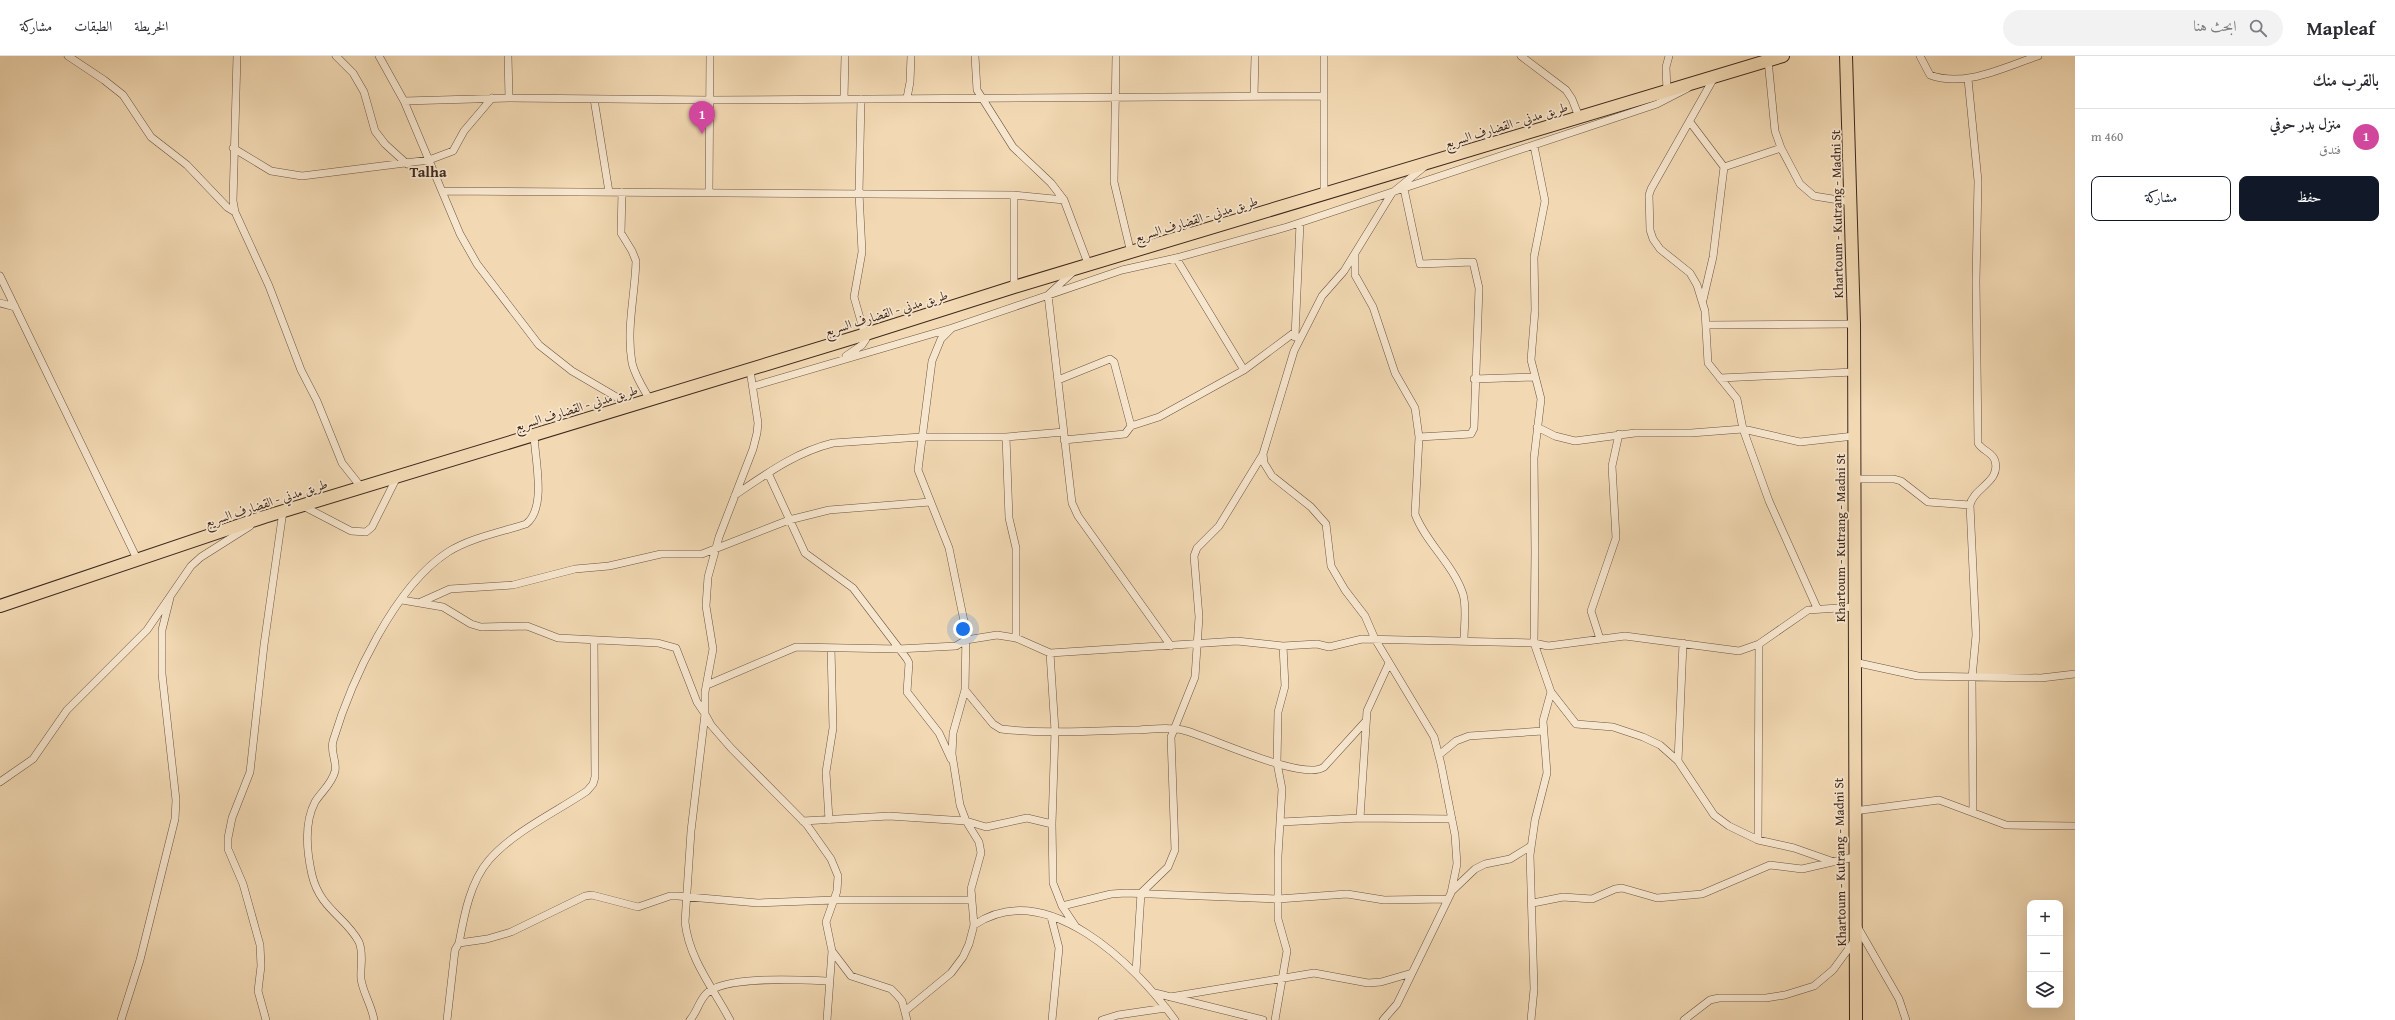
<!DOCTYPE html>
<html lang="ar">
<meta charset="utf-8">
<style>
:root{--surface:#fff;--page:#f2f2f3;--text:#2b2b33;--muted:#7c7c81;--line:#e1e1e2;--accent:#111827}
body{margin:0;font-family:"Gentium Book Plus",Amiri,serif;background:var(--page);color:var(--text);direction:rtl}
.controls{position:absolute;right:12px;bottom:12px;display:grid;overflow:hidden;border-radius:8px;box-shadow:0 4px 16px #0002}
.controls button{width:36px;height:36px;display:grid;place-items:center;padding:0;border:0;border-bottom:1px solid var(--line);background:var(--surface);color:var(--text);font:20px sans-serif}
.you{position:absolute;left:963px;top:573px;width:14px;height:14px;margin:-10px;border:3px solid #fff;border-radius:50%;background:#1a73e8;box-shadow:0 0 0 6px #1a73e833}
.badge{display:grid;place-items:center;width:26px;height:26px;border-radius:50%;background:var(--accent);color:#fff;font-size:13px;font-weight:700}
.pin{position:absolute;translate:-50% -33px;filter:drop-shadow(0 1px 2px #0008)}
.pin::after{content:'';position:absolute;top:21px;width:14px;height:12px;background:inherit;clip-path:polygon(0 0,100% 0,50% 100%)}
.list{margin:0;padding:0;list-style:none}
h2{display:flex;justify-content:space-between;align-items:center;height:52px;margin:0;padding:0 16px;font-size:17px}
h2 small{font-size:13px;font-weight:400;color:var(--muted)}
.list li{display:grid;grid-template-columns:26px 1fr auto;gap:12px;align-items:center;box-sizing:border-box;height:56px;padding:0 16px;border-top:1px solid var(--line)}
.list b{display:block;font-size:15px;white-space:nowrap}
.list p{margin:0;font-size:13px;white-space:nowrap;color:var(--muted)}
.list em{font-size:13px;font-style:normal;color:var(--muted)}
.actions{display:flex;gap:8px;padding:12px 16px}
.actions a{flex:1;padding:9px 0;border:1px solid var(--accent);border-radius:8px;text-align:center;font-size:14px;color:var(--accent)}
.actions .main{background:var(--accent);color:#fff}
.icon{flex:none;width:22px;height:22px;fill:none;stroke:currentColor;stroke-width:2;stroke-linecap:round;stroke-linejoin:round}
.map{position:relative;flex:none;width:2075px;height:964px;overflow:hidden;direction:ltr}
header{display:flex;align-items:center;gap:24px;box-sizing:border-box;height:56px;padding:0 20px;background:var(--surface);border-bottom:1px solid var(--line)}
header strong{font-size:19px}
nav{display:flex;gap:22px;margin-inline-start:auto;font-size:14px}
.search{width:280px;height:36px;background:var(--page);display:flex;align-items:center;gap:10px;box-sizing:border-box;padding:0 14px;border-radius:22px;color:var(--muted);font-size:15px}
main{display:flex}
aside{flex:1;background:var(--surface)}
.map>svg:first-child{display:block}
.lines{fill:none;stroke-linecap:round;stroke-linejoin:round}
.street-casing{stroke:#6b5442;stroke-width:8}
.highway-casing{stroke:#3e281d;stroke-width:14}
.street{stroke:#f7e6ce;stroke-width:7}
.highway{stroke:#f2d9b3;stroke-width:12}
.labels{text-anchor:middle;dominant-baseline:central;stroke-width:3.5;stroke-linejoin:round;paint-order:stroke}
.street-label{font-size:13px;fill:#3e281d;stroke:#f7e6ce}
.quarter-label{font-size:15px;font-weight:bold;fill:#3e281d;stroke:#f7e6ce}
</style>
<header>
<strong>Mapleaf</strong>
<div class="search"><svg class="icon" aria-label="search" viewBox="0 0 24 24"><circle cx="10" cy="10" r="6"/><path d="M15 15l6 6"/></svg>ابحث هنا</div>
<nav><a>الخريطة</a><a>الطبقات</a><a>مشاركة</a></nav>
</header>
<main>
<aside>
<h2>بالقرب منك<small></small></h2>
<ul class="list">
<li><span class="badge" style="background:#d1479c">1</span><div><b>منزل بدر حوفي</b><p>فندق</p></div><em>460 m</em></li>
</ul>
<div class="actions"><a class="main">حفظ</a><a>مشاركة</a></div>
</aside>
<div class="map">
<svg width="2075" height="964" viewBox="0 0 2075 964">
<rect width="100%" height="100%" fill="#f2d9b3"/>
<filter id="stains"><feTurbulence type="fractalNoise" baseFrequency=".005" numOctaves="4"/><feColorMatrix values="0 0 0 0 .2 0 0 0 0 .09 0 0 0 0 .02 0 0 0 .5 -.17"/></filter>
<radialGradient id="worn" r=".72"><stop offset=".6" stop-color="#630" stop-opacity="0"/><stop offset="1" stop-color="#630" stop-opacity=".3"/></radialGradient>
<g class="lines">
<g class="street-casing">
<path id="street" d="M 68,0 L 104,24 L 123,39 L 151,81 L 187,109 L 227,151 L 235,156
M 237,0 L 233,145 L 235,156 L 269,230 L 301,314 L 317,345 L 342,407 L 361,431
M 336,0 L 353,17 L 364,36 L 375,75 L 385,88 L 407,108
M 379,0 L 404,45 L 460,178 L 477,208 L 539,289 L 572,315 L 630,349
M 508,0 L 509,42
M 975,0 L 977,34 L 1013,91 L 1051,127 L 1064,144 L 1089,210
M 1116,0 L 1114,126 L 1131,197
M 1521,0 L 1566,34 L 1572,43 L 1579,61
M 1920,0 L 1930,19 C 1965,32 2004,11 2038,0
M 1768,4 L 1775,75 L 1781,92 L 1800,128 L 1814,140 L 1851,146
M 1715,20 L 1651,133 L 1649,139 L 1650,174 L 1653,183 L 1660,193 L 1690,217 L 1697,229 L 1705,255 L 1708,307 L 1737,343 L 1743,373 L 1769,445 L 1817,552
M 1968,23 L 1978,125 L 1976,225 L 1978,387 C 1982,395 1993,396 1995,405 C 2001,426 1973,432 1970,449 L 1976,579 L 1972,622 L 1973,755
M 1667,35 L 1666,11 L 1669,0
M 1254,40 L 1255,0
M 907,42 L 910,26 L 911,0
M 594,43 L 609,136
M 844,43 L 845,0
M 404,45 L 509,42 L 710,44 L 1323,40
M 1690,66 L 1724,111 L 1713,201 L 1703,244
M 233,92 L 271,115 L 302,120 L 429,104 L 453,95 L 464,75 L 492,42
M 1724,111 L 1781,92
M 1404,133 L 1420,208 L 1473,206 L 1479,232 L 1474,372 L 1471,378 L 1419,381
M 442,135 L 1014,139 L 1064,144
M 622,136 L 621,177 L 632,195 L 636,205 C 635,239 626,273 632,307 C 635,320 643,332 650,344
M 709,136 L 710,0
M 1014,139 L 1014,231
M 1324,139 L 1324,0
M 1355,200 L 1355,219 L 1373,251 L 1395,317 L 1415,352 L 1419,381 L 1415,458 C 1426,487 1453,508 1463,538 C 1467,552 1464,570 1464,584
M 1176,202 L 1244,314
M 1074,215 L 1048,239 L 1072,447 L 1078,460 L 1171,590
M 0,220 L 138,505
M 0,247 L 15,251
M 1707,269 L 1854,268
M 1295,281 L 1300,167
M 846,300 L 862,289 L 866,283 L 854,241 L 862,196 L 859,137 L 861,43
M 750,314 L 758,367 L 757,377 L 753,393 L 719,481 L 708,521 L 706,550 L 713,593 L 705,636 L 705,658 L 711,669 L 731,692 L 807,769 L 831,803 L 838,820 L 837,835 L 826,866 L 832,895 L 827,964
M 1720,322 L 1854,316
M 1474,323 L 1534,321
M 1058,324 L 1110,303 L 1114,306 L 1131,370 L 1125,378 L 1064,384
M 754,330 L 952,272 L 1122,214 L 1176,202 L 1287,171 L 1657,48 L 1688,32
M 1131,370 L 1159,361 L 1244,314 L 1295,276
M 1537,371 L 1555,380 L 1575,385 L 1635,377 L 1691,377 L 1743,373 L 1800,386 L 1854,380
M 1006,381 L 1009,462 L 1016,492 L 1016,582
M 1263,398 L 1264,407 L 1272,420 L 1311,451 L 1326,468 L 1331,510 L 1345,534 L 1365,560 L 1375,583 L 1434,681 L 1441,708 L 1455,779 L 1457,808 L 1451,837 L 1436,868 L 1397,948 L 1383,964
M 768,417 L 805,497 L 853,532 L 907,603 L 909,607 L 907,636 L 939,677 L 951,703
M 1854,423 L 1894,423 L 1901,425 L 1928,446 L 1970,449
M 735,439 C 766,418 796,396 833,387 L 921,381 L 1006,381 L 1064,376
M 301,449 L 351,475 L 366,476 L 372,471 L 397,421
M 402,544 L 443,551 L 471,568 L 481,571 L 527,570 L 558,582 L 658,587 L 676,592 L 697,646 L 705,658 L 691,775 L 685,866 C 689,903 713,932 730,964
M 421,546 L 450,533 L 513,529 L 575,513 L 609,510 L 661,498 L 702,498 L 789,464 L 829,454 L 930,446
M 1600,583 L 1591,555 L 1616,482 L 1612,410 L 1619,378
M 1050,597 L 1055,675 L 1052,768 L 1053,827 L 1062,850 L 1076,871
M 1854,606 L 1918,620 L 2041,622 L 2075,618
M 707,629 L 796,591 L 898,593 L 956,590 L 966,584 L 997,579 L 1016,582 L 1050,597 L 1237,585 L 1283,590 L 1317,588 L 1329,591 L 1362,583 L 1534,587 L 1548,590 L 1625,580 L 1739,595 L 1759,588 L 1808,554 L 1854,551
M 965,634 L 993,668 L 1001,673 C 1044,678 1088,675 1132,674 C 1148,674 1167,670 1183,674 C 1211,681 1303,726 1324,711 L 1365,666
M 1551,636 L 1576,668 L 1613,671 L 1643,681 L 1660,689 L 1678,705 L 1714,759 L 1729,770 L 1758,784 L 1794,792 L 1834,806
M 1439,699 L 1456,685 L 1469,680 L 1543,675
M 1678,705 L 1683,587
M 0,726 L 33,703 L 67,654 L 147,574 L 191,510 L 201,501 L 250,470
M 1854,755 L 1939,744 L 2006,769 L 2075,770
M 1360,762 L 1367,655 L 1389,607
M 829,764 L 826,716 L 833,672 L 831,592
M 803,765 L 889,760 L 966,765 L 986,771 L 1027,762 L 1052,768
M 1281,766 L 1360,762 L 1452,763
M 1758,784 L 1759,588
M 1452,835 L 1475,813 L 1485,808 L 1510,803 L 1531,790
M 1533,847 L 1563,841 L 1592,843 L 1615,833 L 1622,832 L 1657,842 L 1702,838 L 1770,809 L 1802,813 L 1854,801
M 1062,850 L 1111,838 L 1126,837 L 1278,843 L 1347,838 L 1384,844 L 1448,843
M 1051,861 L 1059,892 L 1052,964
M 974,869 C 1047,820 1135,909 1175,964
M 1857,870 L 1899,943 L 1906,964
M 459,887 C 464,860 470,826 489,804 C 513,776 556,756 587,735 L 593,728 L 595,721 L 594,584
M 832,895 L 851,920 L 891,933 L 897,939 L 902,945 L 907,964
M 1136,916 L 1141,837 L 1168,811 L 1175,794 L 1171,681 L 1195,621 L 1199,561 L 1194,500 L 1197,492 L 1219,470 L 1263,398 L 1294,295 L 1322,240 L 1344,215 L 1392,137 L 1424,111
M 1155,937 L 1263,964
M 1170,941 L 1314,917 L 1368,927 L 1381,926 L 1412,917
M 905,955 L 951,917 L 963,901 L 969,888 L 974,869 L 971,833 L 981,797 L 979,786 L 966,765 L 960,749 L 952,698 L 953,677 L 965,634 L 966,575 L 949,492 L 918,414 L 932,305 L 941,283 L 951,273
M 121,964 L 140,904 L 175,763 L 176,744 L 162,618 L 162,574 L 170,542
M 266,964 L 258,935 L 261,910 L 260,889 L 243,828 L 228,793 L 228,782 L 232,762 L 250,716 L 264,589 L 283,455
M 374,964 C 372,950 363,937 361,923 C 360,911 364,898 359,886 C 346,861 320,853 312,819 C 307,797 304,767 315,746 C 321,736 332,728 335,715 C 337,705 330,696 333,685 C 351,625 394,531 448,496 C 470,482 501,476 526,468 C 547,452 535,404 534,379
M 447,964 L 455,894 L 459,887 L 487,883 L 511,876 L 585,840 L 592,839 L 638,851 L 670,840 L 678,840 L 758,847 L 835,844 L 972,844
M 690,964 C 697,956 699,945 706,938 C 723,919 803,924 828,925
M 1102,964 L 1118,959 L 1166,952
M 1275,964 L 1287,895 L 1278,863 L 1278,800 L 1282,733 L 1277,707 L 1278,656 L 1285,630 L 1283,590
M 1531,964 L 1534,933 L 1530,799 L 1535,764 L 1547,717 L 1543,665 L 1551,636 L 1534,587 L 1535,496 L 1534,402 L 1541,343 L 1531,304 L 1535,254 L 1534,201 L 1545,145 L 1534,90
M 1684,964 L 1710,944 L 1719,942 L 1766,942 L 1785,939 L 1814,930 L 1833,914 L 1855,884"/>
</g>
<g class="highway-casing">
<path id="highway" d="M 1846,0 L 1854,268 L 1856,964
M 0,550 L 264,461 L 866,278 L 1014,231 L 1783,0"/>
</g>
<use href="#street" class="street"/>
<use href="#highway" class="highway"/>
</g>
<g class="labels">
<g class="street-label">
<text transform="translate(1506 69) rotate(-17)">طريق مدني - القضارف السريع</text>
<text transform="translate(1837 158) rotate(-91)">Khartoum - Kutrang - Madni St</text>
<text transform="translate(1196 163) rotate(-17)">طريق مدني - القضارف السريع</text>
<text transform="translate(886 257) rotate(-17)">طريق مدني - القضارف السريع</text>
<text transform="translate(576 352) rotate(-17)">طريق مدني - القضارف السريع</text>
<text transform="translate(266 447) rotate(-18)">طريق مدني - القضارف السريع</text>
<text transform="translate(1840 482) rotate(-90)">Khartoum - Kutrang - Madni St</text>
<text transform="translate(1840 806) rotate(-91)">Khartoum - Kutrang - Madni St</text>
</g>
<g class="quarter-label">
<text x="428" y="115">Talha</text>
</g>
</g>
<rect width="100%" height="100%" filter="url(#stains)"/>
<rect width="100%" height="100%" fill="url(#worn)"/>
</svg>
<div class="controls">
<button>+</button>
<button>−</button>
<button><svg class="icon" aria-label="layers" viewBox="0 0 24 24"><path d="M12 4l9 5-9 5-9-5zM3 14l9 5 9-5"/></svg></button>
</div>
<div class="you"></div>
<div class="pin badge" style="left:702px;top:78px;background:#d1479c">1</div>
</div>
</main>
